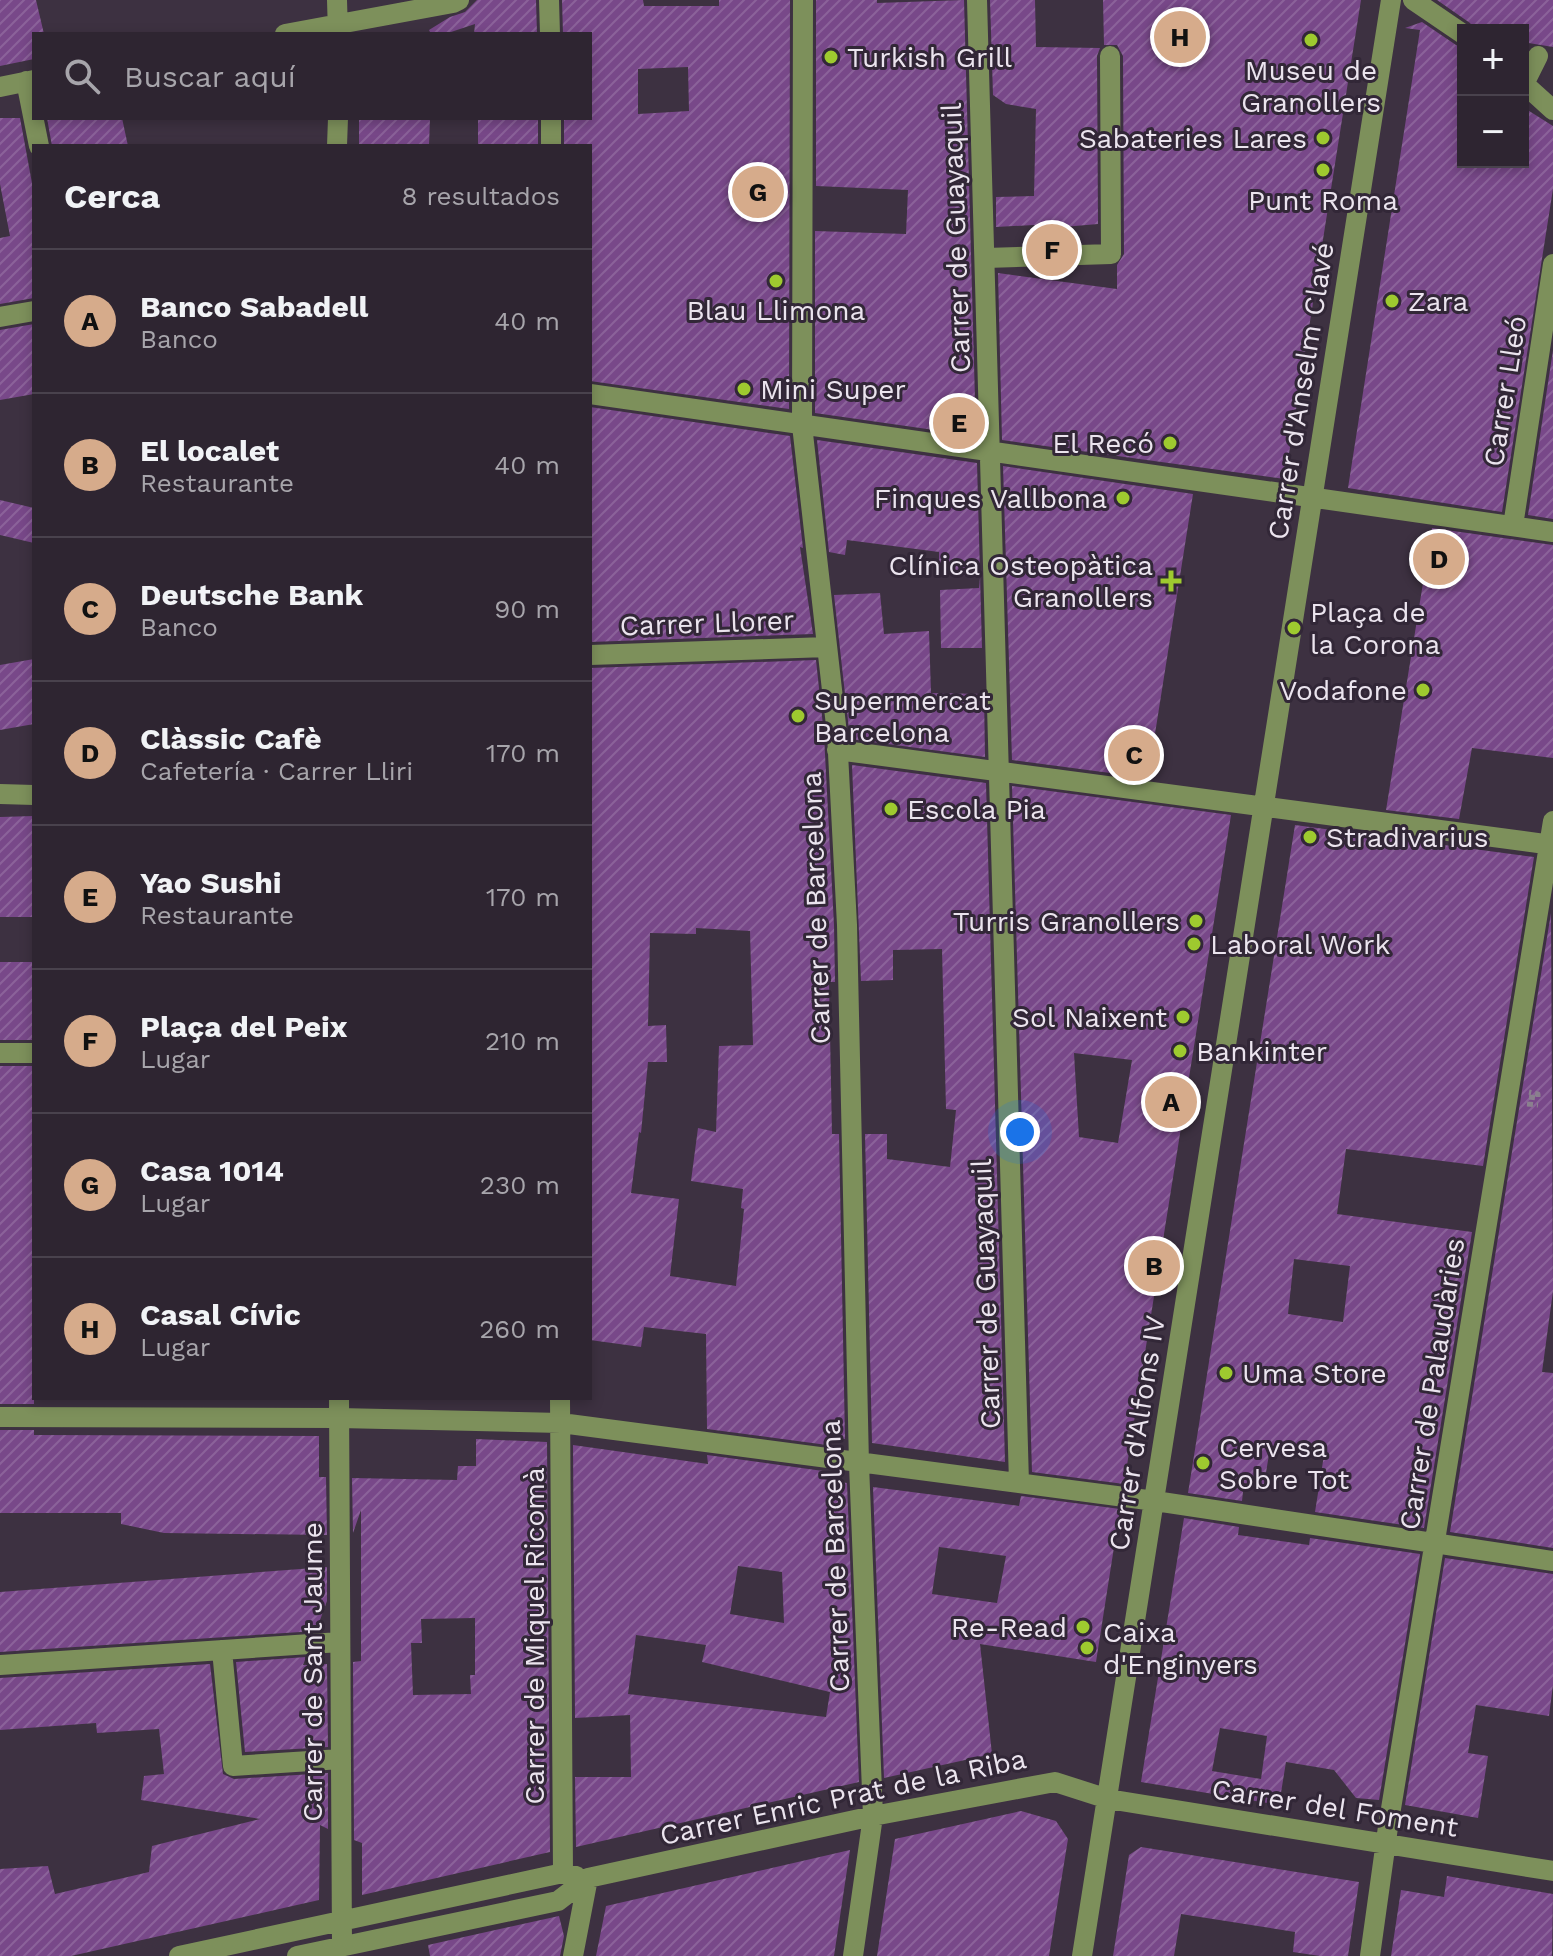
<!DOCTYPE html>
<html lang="es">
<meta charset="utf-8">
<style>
:root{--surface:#2e2531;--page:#362d39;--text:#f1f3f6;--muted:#a7a5ab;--line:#49424d;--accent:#d6ab8b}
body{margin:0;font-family:"Work Sans",sans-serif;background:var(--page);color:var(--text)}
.controls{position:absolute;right:24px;top:24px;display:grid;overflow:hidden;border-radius:0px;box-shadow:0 4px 12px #0003}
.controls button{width:72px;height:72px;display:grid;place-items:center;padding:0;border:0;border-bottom:2px solid var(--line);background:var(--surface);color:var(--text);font:40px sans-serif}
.you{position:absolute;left:1020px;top:1132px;width:28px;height:28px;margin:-20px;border:6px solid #fff;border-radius:50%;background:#1a73e8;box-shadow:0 0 0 12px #1a73e833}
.badge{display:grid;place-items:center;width:52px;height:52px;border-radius:50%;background:var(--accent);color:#111;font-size:26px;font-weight:700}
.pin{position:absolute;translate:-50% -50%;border:4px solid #fff;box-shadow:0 2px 8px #0006}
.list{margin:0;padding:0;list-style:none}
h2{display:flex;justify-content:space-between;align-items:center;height:104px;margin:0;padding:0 32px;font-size:34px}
h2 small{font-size:26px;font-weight:400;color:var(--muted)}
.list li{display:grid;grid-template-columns:52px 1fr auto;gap:24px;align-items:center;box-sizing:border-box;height:144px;padding:0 32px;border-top:2px solid var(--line)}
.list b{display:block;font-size:30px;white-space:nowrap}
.list p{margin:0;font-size:26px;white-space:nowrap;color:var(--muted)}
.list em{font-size:26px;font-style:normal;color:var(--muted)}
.icon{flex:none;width:44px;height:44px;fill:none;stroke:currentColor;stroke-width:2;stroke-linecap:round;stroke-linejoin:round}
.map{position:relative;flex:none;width:1553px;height:1956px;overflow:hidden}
.search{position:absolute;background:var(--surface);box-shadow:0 4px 12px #0003;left:32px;top:32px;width:560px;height:88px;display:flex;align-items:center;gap:20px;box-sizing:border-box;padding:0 28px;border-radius:0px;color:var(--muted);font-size:30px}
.panel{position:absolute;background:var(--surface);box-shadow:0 4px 12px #0003;left:32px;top:144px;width:560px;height:1256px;border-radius:0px}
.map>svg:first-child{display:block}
.building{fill:url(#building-hatch);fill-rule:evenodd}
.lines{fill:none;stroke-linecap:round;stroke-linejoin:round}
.path{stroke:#8a808e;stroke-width:5;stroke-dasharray:6 4;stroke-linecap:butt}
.minor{stroke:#7d905b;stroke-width:20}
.poi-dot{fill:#9eca2f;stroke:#322737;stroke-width:3}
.labels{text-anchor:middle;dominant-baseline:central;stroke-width:6;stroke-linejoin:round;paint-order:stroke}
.poi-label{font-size:28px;fill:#ebe4ee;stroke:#322737;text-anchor:start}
.street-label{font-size:28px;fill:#ebe4ee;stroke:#322737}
</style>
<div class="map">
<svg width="1553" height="1956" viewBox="0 0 1553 1956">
<defs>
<pattern id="building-hatch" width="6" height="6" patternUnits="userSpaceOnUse" patternTransform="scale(2)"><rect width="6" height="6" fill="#784889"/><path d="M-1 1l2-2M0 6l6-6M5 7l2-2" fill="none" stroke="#8b629a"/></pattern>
</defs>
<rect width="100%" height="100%" fill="#3d3141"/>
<path class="building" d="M 0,0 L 36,0 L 44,34 L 34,34 L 34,59 L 0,66 Z
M 477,0 L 536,0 L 537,34 L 474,34 L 475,24 L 445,34 L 431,34 L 429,30 L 450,17 L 465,12 Z
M 562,0 L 643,0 L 644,6 L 719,6 L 719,0 L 790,0 L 789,409 L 590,381 L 590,146 L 564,146 L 564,118 L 590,118 L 590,34 L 563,34 ZM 688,67 L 689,111 L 638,114 L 638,69 Z
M 816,0 L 877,0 L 877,3 L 964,0 L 976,436 L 815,413 L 815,231 L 906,234 L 908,190 L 816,186 Z
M 990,0 L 1035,0 L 1036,47 L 1100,48 L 1097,56 L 1098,224 L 1040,229 L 1034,225 L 996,227 L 996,197 L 1034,196 L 1036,109 L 1006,104 L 993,95 Z
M 1103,0 L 1361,0 L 1285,479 L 1002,440 L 998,273 L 1117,289 L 1117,265 L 1124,254 L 1123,56 L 1117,45 L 1104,45 Z
M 1437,0 L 1553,0 L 1553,47 L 1523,42 L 1523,30 L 1475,30 L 1470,23 Z
M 1422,22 L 1456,45 L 1463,47 L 1463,162 L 1523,162 L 1523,107 L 1553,126 L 1553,189 L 1502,512 L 1348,488 L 1420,30 L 1405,28 Z
M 0,118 L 20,118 L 34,194 L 34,298 L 0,304 L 0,238 L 10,236 L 0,184 Z
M 47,118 L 122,118 L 128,146 L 52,146 Z
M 359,118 L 430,118 L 429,146 L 359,146 Z
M 478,118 L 538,118 L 538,146 L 478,146 Z
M 34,324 L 34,394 L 0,400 L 0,330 Z
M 1553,350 L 1553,519 L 1528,515 Z
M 590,407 L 790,436 L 803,548 L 800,547 L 813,634 L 590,642 Z
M 817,440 L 977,463 L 982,648 L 941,648 L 940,590 L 979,588 L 980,578 L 939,571 L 939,552 L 847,540 L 845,555 L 829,552 Z
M 1003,466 L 1193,494 L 1148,778 L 1012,760 Z
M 0,500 L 34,508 L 34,543 L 0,535 Z
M 1432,528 L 1553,545 L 1553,758 L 1472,748 L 1459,819 L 1386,810 Z
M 880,593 L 884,634 L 929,631 L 931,693 L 984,694 L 985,757 L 850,739 L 834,595 Z
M 34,659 L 34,724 L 0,730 L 0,665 Z
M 816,660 L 824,735 L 834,925 L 835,982 L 829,982 L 832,1134 L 839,1134 L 845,1439 L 828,1437 L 827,1445 L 707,1429 L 706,1334 L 644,1327 L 641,1347 L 590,1340 L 590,668 ZM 696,928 L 750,931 L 753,1045 L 719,1046 L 716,1132 L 698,1128 L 691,1181 L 743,1189 L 741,1208 L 744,1209 L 736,1286 L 670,1276 L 679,1199 L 631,1193 L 639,1132 L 641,1133 L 648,1062 L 667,1062 L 666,1025 L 648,1026 L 650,933 L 696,934 Z
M 852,765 L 986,783 L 1005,1462 L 872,1443 L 865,1134 L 887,1134 L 887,1159 L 950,1167 L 956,1110 L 946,1109 L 942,949 L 893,950 L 893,980 L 861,981 Z
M 1012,786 L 1231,815 L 1124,1484 L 1032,1472 ZM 1074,1053 L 1132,1060 L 1118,1143 L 1079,1137 Z
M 34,816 L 34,917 L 0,917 L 0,817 Z
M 1295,825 L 1534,857 L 1483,1166 L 1346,1149 L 1337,1214 L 1472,1232 L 1424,1528 L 1315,1512 L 1324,1455 L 1270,1448 L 1264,1485 L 1244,1483 L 1242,1501 L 1188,1493 ZM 1294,1259 L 1350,1266 L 1343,1322 L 1288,1314 Z
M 1551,913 L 1553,1291 L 1542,1372 L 1553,1373 L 1553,1548 L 1450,1532 Z
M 0,962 L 34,962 L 34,1040 L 0,1040 Z
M 0,1066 L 34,1066 L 34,1404 L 0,1404 Z
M 0,1430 L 34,1430 L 34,1435 L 319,1436 L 319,1477 L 326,1477 L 327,1535 L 164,1533 L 121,1524 L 121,1513 L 0,1513 Z
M 476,1439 L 547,1442 L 550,1852 L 362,1895 L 362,1843 L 354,1840 L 353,1662 L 361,1661 L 361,1510 L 353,1533 L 352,1478 L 457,1480 L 458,1466 L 476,1466 ZM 475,1618 L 475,1675 L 470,1675 L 471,1694 L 413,1695 L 411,1643 L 422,1643 L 421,1619 Z
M 573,1445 L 708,1464 L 707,1455 L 823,1471 L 822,1479 L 847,1483 L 859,1782 L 576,1847 L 575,1777 L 631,1777 L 630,1715 L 575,1718 ZM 738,1566 L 782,1572 L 784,1623 L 730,1614 ZM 636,1635 L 706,1645 L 702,1662 L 830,1692 L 826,1717 L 628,1694 Z
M 873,1487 L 1019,1506 L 1021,1496 L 1120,1509 L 1096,1662 L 980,1644 L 992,1754 L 884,1778 ZM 939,1547 L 1006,1556 L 997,1603 L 932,1594 Z
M 1184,1518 L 1239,1527 L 1238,1535 L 1309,1545 L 1310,1538 L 1420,1554 L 1379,1800 L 1356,1798 L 1334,1770 L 1286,1762 L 1279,1805 L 1141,1782 ZM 1220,1728 L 1267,1736 L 1261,1779 L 1212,1771 Z
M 1445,1558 L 1553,1574 L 1553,1685 L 1549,1716 L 1476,1705 L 1468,1753 L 1488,1756 L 1478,1818 L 1405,1805 Z
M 327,1567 L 327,1601 L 316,1631 L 0,1652 L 0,1592 Z
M 306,1657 L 303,1665 L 327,1664 L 328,1747 L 245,1752 L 236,1662 Z
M 210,1664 L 223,1774 L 234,1779 L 328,1773 L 328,1829 L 320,1825 L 319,1900 L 71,1956 L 0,1956 L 0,1869 L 48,1866 L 55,1894 L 149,1872 L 152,1846 L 260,1819 L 141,1800 L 144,1776 L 164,1774 L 159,1729 L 97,1733 L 96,1723 L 0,1730 L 0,1678 Z
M 1021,1811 L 1056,1821 L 1068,1839 L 1049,1956 L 877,1956 L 895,1839 Z
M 1141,1847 L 1359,1882 L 1348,1956 L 1320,1956 L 1293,1952 L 1295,1932 L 1181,1914 L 1174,1956 L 1113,1956 L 1129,1855 Z
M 850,1850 L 834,1956 L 596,1956 L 606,1906 Z
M 1447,1876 L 1553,1894 L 1552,1956 L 1391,1956 L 1401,1890 L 1444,1897 Z
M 559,1916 L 564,1936 L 560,1956 L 430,1956 L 428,1945 Z"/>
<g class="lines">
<path class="path" d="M 1529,1097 L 1538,1098 L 1538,1094 L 1529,1092
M 1527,1104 L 1538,1105"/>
<path class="minor" d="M 337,0 L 338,34
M 549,0 L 550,34
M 803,0 L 802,425 L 837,734 L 847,925 L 859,1464 L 873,1816 L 853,1956
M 977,0 L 1019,1483
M 1413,0 L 1463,34
M 285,34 L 453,3 L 459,0
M 26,81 L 39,146
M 1523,83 L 1553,110
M 1524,84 L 1538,56
M 0,87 L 34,80
M 551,118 L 551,146
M 337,146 L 338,118
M 986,258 L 1111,254 L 1110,56
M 0,317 L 34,311
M 590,394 L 1553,532
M 1513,526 L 1553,264
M 590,655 L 827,647
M 837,750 L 1553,845
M 0,794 L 34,795
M 0,1053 L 34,1053
M 339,1398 L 342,1946
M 560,1398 L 563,1873
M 0,1417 L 339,1418 L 561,1423 L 1155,1501 L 1553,1561
M 222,1650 L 233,1766 L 341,1759
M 0,1665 L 340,1642
M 179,1956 L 563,1873 L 576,1876
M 297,1956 L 558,1901 L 588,1878 L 873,1816 L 1055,1782 L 1108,1799 L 1553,1871
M 573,1956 L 588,1878
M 1082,1956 L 1391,0
M 1370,1956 L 1388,1827 L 1553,821"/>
</g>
<g class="poi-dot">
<circle cx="1311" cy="40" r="8"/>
<circle cx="831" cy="57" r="8"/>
<circle cx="1323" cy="138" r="8"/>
<circle cx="1323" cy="170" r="8"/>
<circle cx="776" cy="281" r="8"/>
<circle cx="1392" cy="301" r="8"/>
<circle cx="744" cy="389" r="8"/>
<circle cx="1170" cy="443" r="8"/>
<circle cx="1123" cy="498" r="8"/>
<path d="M1167 569h8v8h8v8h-8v8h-8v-8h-8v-8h8z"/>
<circle cx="1294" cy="628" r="8"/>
<circle cx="1423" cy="690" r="8"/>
<circle cx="798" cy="716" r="8"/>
<circle cx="891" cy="809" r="8"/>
<circle cx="1310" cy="837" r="8"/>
<circle cx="1196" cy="921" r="8"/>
<circle cx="1194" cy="944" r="8"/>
<circle cx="1183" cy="1017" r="8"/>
<circle cx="1180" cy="1051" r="8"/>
<circle cx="1226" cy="1373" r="8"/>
<circle cx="1203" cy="1463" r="8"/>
<circle cx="1083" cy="1627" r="8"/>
<circle cx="1087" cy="1648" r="8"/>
</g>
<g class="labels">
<g class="poi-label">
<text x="847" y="57">Turkish Grill</text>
<text x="1311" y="70" text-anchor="middle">Museu de<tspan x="1311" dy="32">Granollers</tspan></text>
<text x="1307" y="138" text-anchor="end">Sabateries Lares</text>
<text x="1323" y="200" text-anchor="middle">Punt Roma</text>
<text x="1408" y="301">Zara</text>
<text x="776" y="310" text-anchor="middle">Blau Llimona</text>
<text x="760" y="389">Mini Super</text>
<text x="1154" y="443" text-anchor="end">El Recó</text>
<text x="1107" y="498" text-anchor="end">Finques Vallbona</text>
<text x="1153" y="565" text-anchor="end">Clínica Osteopàtica<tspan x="1153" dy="32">Granollers</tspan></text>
<text x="1310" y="612">Plaça de<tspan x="1310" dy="32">la Corona</tspan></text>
<text x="1407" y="690" text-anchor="end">Vodafone</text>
<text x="814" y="700">Supermercat<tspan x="814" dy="32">Barcelona</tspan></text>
<text x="907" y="809">Escola Pia</text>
<text x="1326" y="837">Stradivarius</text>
<text x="1180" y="921" text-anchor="end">Turris Granollers</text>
<text x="1210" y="944">Laboral Work</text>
<text x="1167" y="1017" text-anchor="end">Sol Naixent</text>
<text x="1196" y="1051">Bankinter</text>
<text x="1242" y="1373">Uma Store</text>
<text x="1219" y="1447">Cervesa<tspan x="1219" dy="32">Sobre Tot</tspan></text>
<text x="1067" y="1627" text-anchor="end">Re-Read</text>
<text x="1103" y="1632">Caixa<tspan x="1103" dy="32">d'Enginyers</tspan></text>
</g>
<g class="street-label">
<text transform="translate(956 238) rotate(-92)">Carrer de Guayaquil</text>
<text transform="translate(1301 391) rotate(-81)">Carrer d'Anselm Clavé</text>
<text transform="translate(1505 391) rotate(-81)">Carrer Lleó</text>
<text transform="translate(707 623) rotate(-2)">Carrer Llorer</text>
<text transform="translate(816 908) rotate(-92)">Carrer de Barcelona</text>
<text transform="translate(986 1294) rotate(-92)">Carrer de Guayaquil</text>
<text transform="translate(1432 1384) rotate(-81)">Carrer de Palaudàries</text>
<text transform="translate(1137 1433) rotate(-81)">Carrer d'Alfons IV</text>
<text transform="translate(835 1556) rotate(-92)">Carrer de Barcelona</text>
<text transform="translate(534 1636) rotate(-90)">Carrer de Miquel Ricomà</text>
<text transform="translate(312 1672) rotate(-90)">Carrer de Sant Jaume</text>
<text transform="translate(843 1797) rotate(-12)">Carrer Enric Prat de la Riba</text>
<text transform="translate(1335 1808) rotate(9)">Carrer del Foment</text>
</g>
</g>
</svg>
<div class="controls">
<button>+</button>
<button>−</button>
</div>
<div class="you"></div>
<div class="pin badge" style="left:1171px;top:1102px">A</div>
<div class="pin badge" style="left:1154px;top:1266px">B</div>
<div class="pin badge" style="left:1134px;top:755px">C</div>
<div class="pin badge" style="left:1439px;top:559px">D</div>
<div class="pin badge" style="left:959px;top:423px">E</div>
<div class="pin badge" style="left:1052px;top:250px">F</div>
<div class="pin badge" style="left:758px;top:192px">G</div>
<div class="pin badge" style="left:1180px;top:37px">H</div>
<div class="search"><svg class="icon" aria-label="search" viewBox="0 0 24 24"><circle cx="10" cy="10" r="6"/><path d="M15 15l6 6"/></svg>Buscar aquí</div>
<section class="panel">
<h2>Cerca<small>8 resultados</small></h2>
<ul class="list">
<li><span class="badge">A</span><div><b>Banco Sabadell</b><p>Banco</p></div><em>40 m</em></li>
<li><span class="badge">B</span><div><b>El localet</b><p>Restaurante</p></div><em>40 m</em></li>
<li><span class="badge">C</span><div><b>Deutsche Bank</b><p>Banco</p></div><em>90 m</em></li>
<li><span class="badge">D</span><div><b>Clàssic Cafè</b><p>Cafetería · Carrer Lliri</p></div><em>170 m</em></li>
<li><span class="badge">E</span><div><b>Yao Sushi</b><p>Restaurante</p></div><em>170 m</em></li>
<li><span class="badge">F</span><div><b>Plaça del Peix</b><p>Lugar</p></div><em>210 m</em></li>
<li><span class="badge">G</span><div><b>Casa 1014</b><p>Lugar</p></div><em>230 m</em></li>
<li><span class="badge">H</span><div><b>Casal Cívic</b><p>Lugar</p></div><em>260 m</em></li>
</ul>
</section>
</div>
